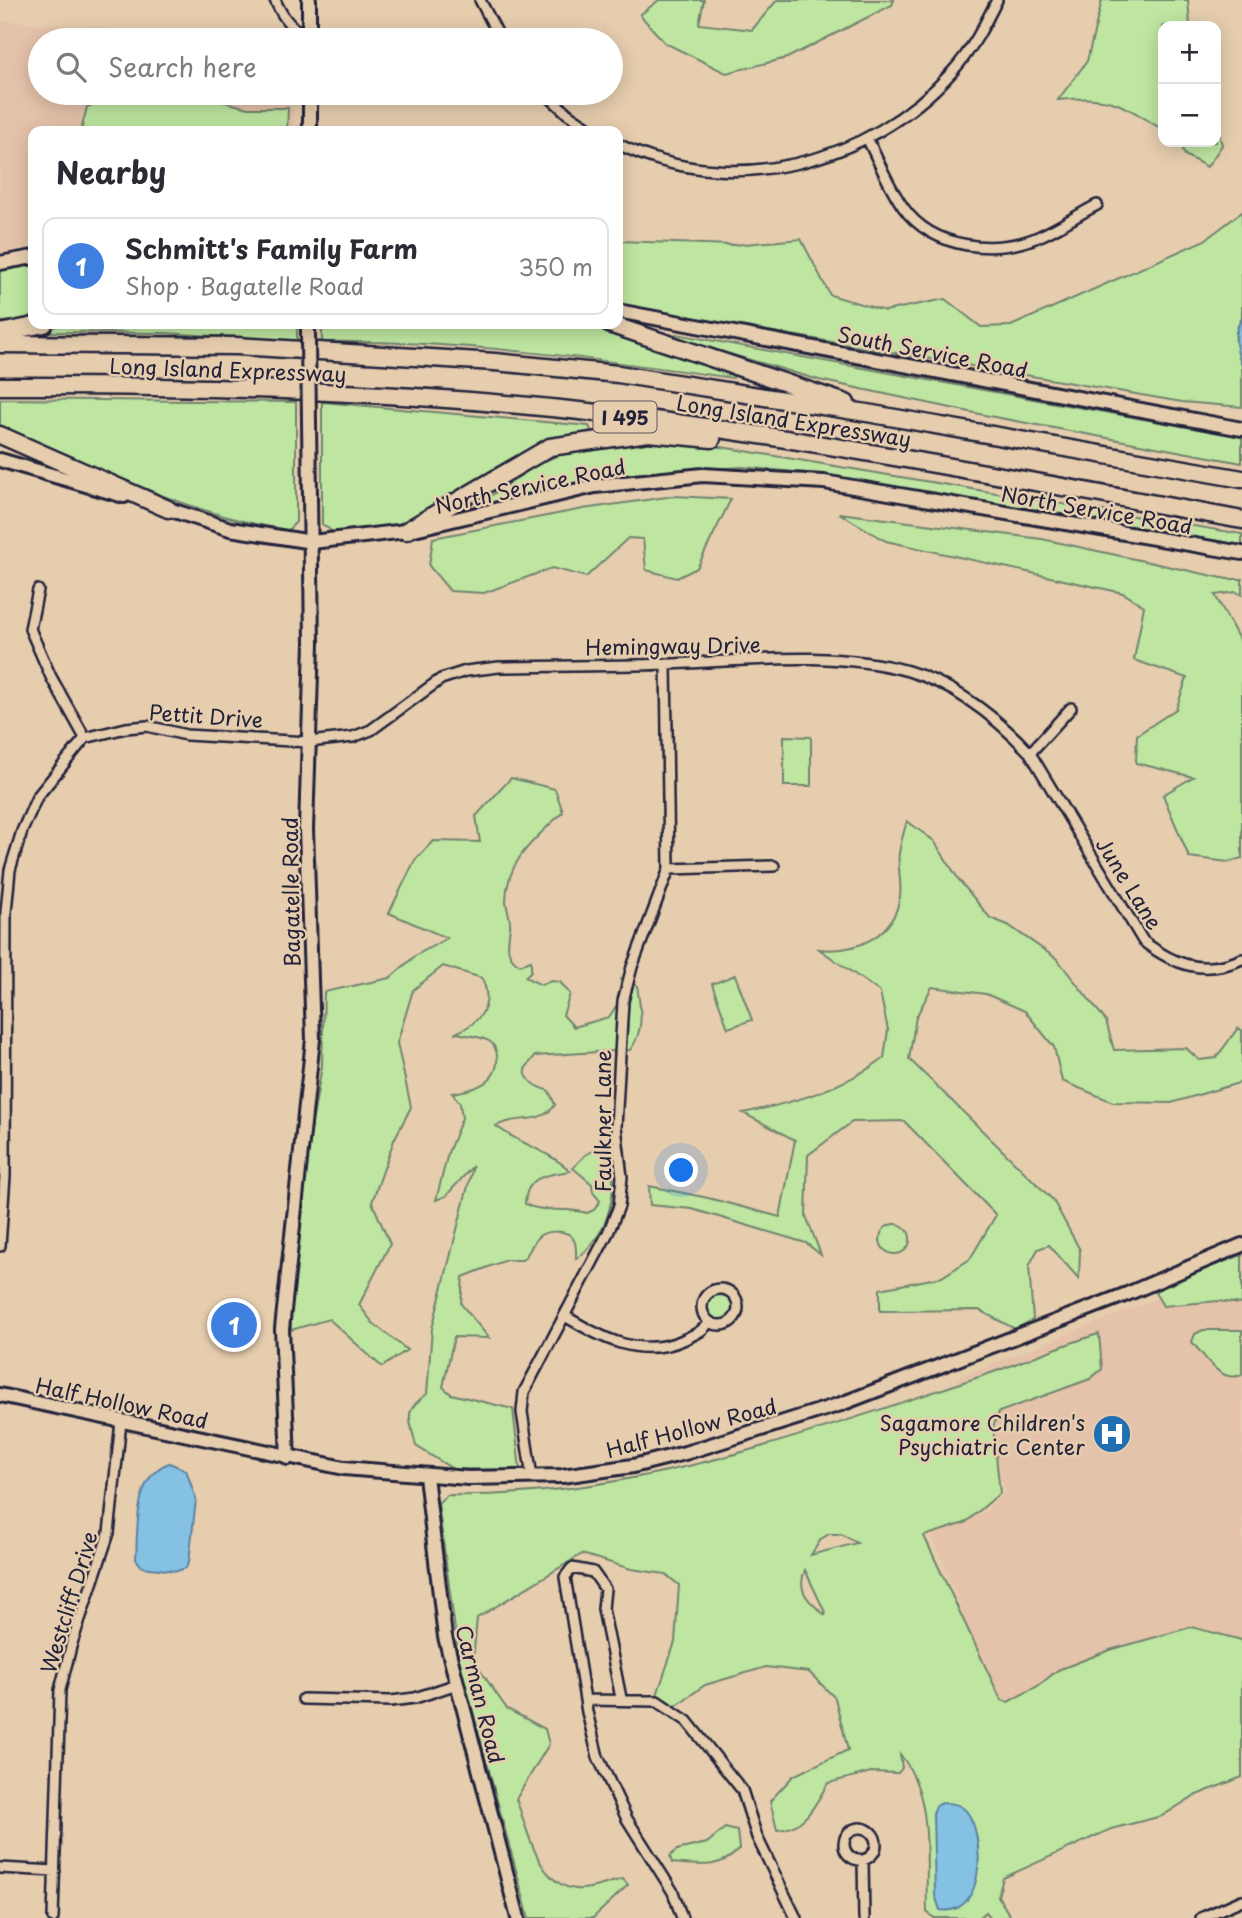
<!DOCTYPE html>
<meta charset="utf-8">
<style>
:root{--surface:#fff;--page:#f2f2f3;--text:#2b2b33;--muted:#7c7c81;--line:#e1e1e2;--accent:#0b8043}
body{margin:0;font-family:"Playpen Sans",sans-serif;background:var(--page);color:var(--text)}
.controls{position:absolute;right:21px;top:21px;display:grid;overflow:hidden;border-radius:14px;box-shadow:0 4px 18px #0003}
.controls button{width:63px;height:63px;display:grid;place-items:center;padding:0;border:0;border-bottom:2px solid var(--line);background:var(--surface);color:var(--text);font:35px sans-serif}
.you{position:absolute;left:682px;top:1171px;width:24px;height:24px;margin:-18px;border:5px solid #fff;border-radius:50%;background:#1a73e8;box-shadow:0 0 0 10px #1a73e833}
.badge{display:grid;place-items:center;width:46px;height:46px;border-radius:50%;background:var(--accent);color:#fff;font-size:23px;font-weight:700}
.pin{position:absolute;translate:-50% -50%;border:4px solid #fff;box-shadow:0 2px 7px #0006}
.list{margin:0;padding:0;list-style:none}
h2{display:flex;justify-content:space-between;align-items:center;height:91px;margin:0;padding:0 28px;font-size:30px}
h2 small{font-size:23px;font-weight:400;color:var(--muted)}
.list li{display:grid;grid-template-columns:46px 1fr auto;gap:21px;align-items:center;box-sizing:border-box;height:98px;margin:0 14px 14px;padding:0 14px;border:2px solid var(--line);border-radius:14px}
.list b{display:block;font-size:26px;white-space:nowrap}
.list p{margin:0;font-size:23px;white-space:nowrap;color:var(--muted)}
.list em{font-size:23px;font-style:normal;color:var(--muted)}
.icon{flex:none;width:38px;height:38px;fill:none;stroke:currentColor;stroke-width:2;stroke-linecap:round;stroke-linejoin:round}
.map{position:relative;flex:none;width:1242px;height:1918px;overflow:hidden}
.search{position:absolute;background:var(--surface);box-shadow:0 4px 18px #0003;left:28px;top:28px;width:595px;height:77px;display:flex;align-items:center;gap:18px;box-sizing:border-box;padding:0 24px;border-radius:38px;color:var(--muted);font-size:26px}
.panel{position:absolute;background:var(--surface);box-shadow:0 4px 18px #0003;left:28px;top:126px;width:595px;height:203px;border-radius:14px}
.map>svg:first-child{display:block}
.built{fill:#e5c2aa}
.green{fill:#bee6a1;stroke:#70846e;stroke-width:2;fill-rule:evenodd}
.water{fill:#84c1e3;stroke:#5d81a0;stroke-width:2}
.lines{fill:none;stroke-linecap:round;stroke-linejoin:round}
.street-casing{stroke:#22223b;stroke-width:14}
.secondary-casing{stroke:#22223b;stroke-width:18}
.highway-casing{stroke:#22223b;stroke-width:21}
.street{stroke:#e6cdae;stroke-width:9}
.secondary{stroke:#e6cdae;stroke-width:12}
.highway{stroke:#e6cdae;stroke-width:16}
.secondary-bridge-casing{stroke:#22223b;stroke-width:18;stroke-linecap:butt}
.secondary-bridge{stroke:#e6cdae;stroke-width:12}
.labels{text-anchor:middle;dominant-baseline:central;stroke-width:5;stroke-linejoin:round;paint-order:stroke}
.shield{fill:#e6cdae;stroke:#5d555e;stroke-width:2}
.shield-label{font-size:19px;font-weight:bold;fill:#22223b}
.street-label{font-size:21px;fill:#22223b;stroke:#e6cdae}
.poi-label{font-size:21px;fill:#22223b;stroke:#e6cdae;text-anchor:end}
</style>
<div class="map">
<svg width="1242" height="1918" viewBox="0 0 1242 1918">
<rect width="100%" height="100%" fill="#e6cdae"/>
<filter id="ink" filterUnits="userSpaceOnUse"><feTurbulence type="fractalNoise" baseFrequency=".0143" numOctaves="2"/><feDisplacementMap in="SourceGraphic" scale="14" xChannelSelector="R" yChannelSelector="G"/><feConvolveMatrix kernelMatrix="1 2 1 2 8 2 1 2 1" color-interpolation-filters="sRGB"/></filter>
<g filter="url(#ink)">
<path class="built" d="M 0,21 L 105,27 L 105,40 L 40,40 L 40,93 L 294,93 L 293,131 L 33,131 L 33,246 L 0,254 Z
M 1242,1265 L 1242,1670 L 1018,1701 L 995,1698 L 930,1528 L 983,1514 L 1006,1491 L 957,1378 Z"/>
<path class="green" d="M 659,0 L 704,0 L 699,24 L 752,30 L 777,0 L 894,0 L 892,5 L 787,58 L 726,73 L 665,43 L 640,15 Z
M 1102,0 L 1188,0 L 1190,26 L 1163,26 L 1163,130 C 1121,103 1109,94 1058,100 L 1087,61 Z
M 106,100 L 217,100 L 248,108 L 288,108 L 287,131 L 81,131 L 87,107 Z
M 1216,122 L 1222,145 L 1207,167 L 1185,155 L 1180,142 L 1216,142 Z
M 1242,212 L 1242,318 C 1229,339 1239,347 1242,367 C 1242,380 1242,394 1242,407 L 1182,402 L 618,305 L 618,241 L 733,245 L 801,239 L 830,295 L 885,311 L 945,299 L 981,327 L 1011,326 L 1205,240 Z
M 33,265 L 33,315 L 20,321 L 0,322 L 0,271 Z
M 61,324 L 297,324 L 297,341 L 164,333 L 40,332 Z
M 322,324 L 589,324 L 714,362 L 716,370 L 735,373 L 733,378 C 597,359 459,340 322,342 Z
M 676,334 L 1242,437 L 1242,463 L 989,416 L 819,380 L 676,338 Z
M 0,399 L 296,402 L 296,522 L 288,530 C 186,515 95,465 0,428 Z
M 322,402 L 589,426 L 591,431 L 537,449 L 413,523 L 334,533 L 322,524 Z
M 644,438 L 721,447 L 1242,534 L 1242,545 L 817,474 L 742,467 L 634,474 L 488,505 L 483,501 L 538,464 L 572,449 Z
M 674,496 L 731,499 L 697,568 L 677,578 L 646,570 L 643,539 L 628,538 L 586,577 L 552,568 L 484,593 L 450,591 L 429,566 L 433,538 L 583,509 Z
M 839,513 L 1042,539 L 1227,579 L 1242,579 L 1242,595 L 1236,592 L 1215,595 L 1242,645 L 1242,858 L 1228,862 L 1189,857 L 1163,795 L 1193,777 L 1136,763 L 1137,735 L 1176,709 L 1187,678 L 1134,660 L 1144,606 L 1123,593 L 886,541 Z
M 784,736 L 811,737 L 811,786 L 784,786 Z
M 511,778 L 555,789 L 563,812 C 536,838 507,859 506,900 C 506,909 511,917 510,927 C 508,942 504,956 520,965 L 531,961 L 531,971 L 525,977 L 541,985 L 551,981 L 560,982 L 570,994 L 563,1015 L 574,1027 L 609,1017 L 620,1000 L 621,979 L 637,986 C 641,1010 645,1030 630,1050 L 535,1056 L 525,1069 C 526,1083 537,1086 549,1091 L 555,1105 C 540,1126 518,1114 496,1126 C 519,1144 548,1150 570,1171 C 547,1175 526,1175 525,1204 C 543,1214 565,1206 587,1213 L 594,1210 L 600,1201 L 593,1192 L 592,1184 L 573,1168 L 585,1155 L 605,1144 L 609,1146 C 619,1186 612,1233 576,1259 C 576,1251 577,1242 571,1236 C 564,1230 545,1230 538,1237 C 531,1244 530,1254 522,1260 L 506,1260 L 463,1277 L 461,1304 L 489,1338 L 454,1337 L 443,1387 L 451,1394 L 513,1409 L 520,1470 L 453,1469 L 416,1446 C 410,1419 402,1411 427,1394 L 432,1329 L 473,1166 L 446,1196 L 436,1200 L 448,1153 L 462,1118 L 460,1103 L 452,1093 C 474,1090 500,1083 497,1055 C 496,1049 494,1044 489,1041 C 480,1036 466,1035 456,1033 C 481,1022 494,1006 482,978 L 443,966 L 413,990 L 397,1043 L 411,1107 L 394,1140 L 372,1202 L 390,1244 L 359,1305 L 373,1323 L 407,1350 L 382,1367 L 329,1319 L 291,1330 L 291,1246 L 322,1066 L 324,992 L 390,978 L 415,956 L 447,938 L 389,913 L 415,860 L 433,841 L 480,842 L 476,816 Z
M 907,821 L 934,841 L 959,880 L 990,918 L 1008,925 L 1057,959 L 1106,1021 L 1114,1050 L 1186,1048 L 1199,1060 L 1216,1058 L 1238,1028 L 1242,1030 L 1242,1082 L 1171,1103 L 1113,1102 L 1062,1081 L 1054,1047 L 1025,1011 L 986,994 L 932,987 L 916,1017 L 909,1059 L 1053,1200 L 1080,1250 L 1079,1279 L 1049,1245 L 1038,1249 L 1029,1266 L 1033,1320 L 1015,1329 L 979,1310 L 880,1311 L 880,1289 L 942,1277 L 970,1259 L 996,1215 L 904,1121 L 852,1122 L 808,1155 L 806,1216 L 821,1255 L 806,1243 L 692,1209 L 650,1205 L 649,1186 L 708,1198 L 780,1217 L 795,1140 L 743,1113 C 793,1103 842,1089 884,1058 L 888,1030 L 880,992 L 819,949 C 856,953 894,937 900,896 C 902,882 897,867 899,853 C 901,842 904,831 907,821 Z
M 735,975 L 752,1020 L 728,1028 L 712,984 Z
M880 1239a15 15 0 1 1 30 0a15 15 0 1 1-30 0Z
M 1242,1255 L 1242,1304 L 1218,1301 L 1163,1306 L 1153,1289 Z
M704 1307a16 16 0 1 1 32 0a16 16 0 1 1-32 0Z
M 1203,1330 L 1242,1330 L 1242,1375 C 1219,1383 1206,1357 1192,1342 L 1195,1334 Z
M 1099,1334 L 1102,1369 L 1090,1379 L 999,1412 L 993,1427 L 1000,1493 L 965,1523 L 924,1536 L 1001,1700 L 1008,1702 L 1038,1686 L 1058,1670 L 1110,1650 L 1191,1627 L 1242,1640 L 1242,1777 L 1194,1796 L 1162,1816 L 1111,1829 L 1003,1878 L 998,1896 L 1011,1918 L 991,1918 L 986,1912 L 979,1918 L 934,1918 L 927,1912 C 925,1859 935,1798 900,1754 L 902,1768 L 898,1773 L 871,1772 L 828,1783 C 815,1805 805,1829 777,1830 L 770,1801 L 793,1776 L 848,1750 L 835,1698 L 809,1672 L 766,1667 L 705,1685 L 674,1707 L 657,1695 L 675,1642 L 679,1585 L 665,1574 L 631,1569 L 582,1554 L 477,1618 L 473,1660 L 507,1709 L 545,1729 L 549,1744 L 516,1799 C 528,1829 537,1885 576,1889 C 589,1891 610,1882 623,1879 L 628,1885 L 593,1918 L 529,1918 L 459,1660 L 438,1503 L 447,1495 C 633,1499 804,1434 979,1377 C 1019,1364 1057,1346 1099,1334 ZM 829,1534 L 841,1534 L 857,1543 L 811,1555 L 821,1539 ZM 805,1570 L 826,1614 L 825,1615 C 809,1602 796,1591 805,1570 Z
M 725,1828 L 737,1831 L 739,1849 C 721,1870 697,1865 672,1863 L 670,1856 L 677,1850 L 707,1843 Z"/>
<path class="water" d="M 1242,318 L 1242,365 C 1235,349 1233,333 1242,318 Z
M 169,1463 L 186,1470 L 196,1499 L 189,1562 L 186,1568 L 177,1571 L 142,1567 L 136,1559 C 138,1529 133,1476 169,1463 Z
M 942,1803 C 949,1803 957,1803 963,1808 C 985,1824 989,1918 940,1910 L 935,1895 L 933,1813 L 936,1806 Z"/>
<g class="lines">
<g class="street-casing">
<path id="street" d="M 275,0 C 283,18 291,29 309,37
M 480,0 L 501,40
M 545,93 L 568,114 L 594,131
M 868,140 C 879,162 889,187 903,207 C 932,249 997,256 1040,236 C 1059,228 1077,215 1097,205
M 618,144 C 730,200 870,164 952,72 C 972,50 984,26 997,0
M 38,590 L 30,629 L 51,677 L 85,738
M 1030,753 L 1071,708
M 669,869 L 774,866
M 0,1246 L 5,1176 L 6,912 L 10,870 L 22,831 L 37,797 L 85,738 L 126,728 L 147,726 L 186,735 L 309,742 L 353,737 L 371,730 L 441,679 L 466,671 L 499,667 C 556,666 612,666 669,664 C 747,661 831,650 908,671 C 956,685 996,717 1030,753 L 1143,941 C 1174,965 1204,976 1242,959
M702 1307a18 18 0 1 1 36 0a18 18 0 1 1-36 0Z
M 565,1316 C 601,1338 640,1359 683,1340 C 693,1335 703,1332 709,1322
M 532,1477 L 522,1412 L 524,1392 L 608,1233 L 619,1206 L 622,1177 L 616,1127 L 623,1001 L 632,967 L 669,869 L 666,664
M 621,1698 L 603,1609 L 605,1589 L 593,1572 L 572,1568 L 565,1577 L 587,1712 L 598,1757 L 627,1819 L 673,1892 L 682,1918
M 303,1699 L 391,1701 L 415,1698 L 457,1684
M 587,1700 L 657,1701 L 687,1721 L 742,1790 L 757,1837 L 796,1918
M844 1844a16 16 0 1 1 32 0a16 16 0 1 1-32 0Z
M 863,1861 L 864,1918
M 0,1868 L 55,1871
M 53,1918 L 60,1690 L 72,1643 L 109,1533 L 121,1422
M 1201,1918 L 1242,1900"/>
</g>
<g class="secondary-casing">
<path id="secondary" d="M 309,0 L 309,40
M 310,93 L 310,131
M 0,263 L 33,257
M 618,311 L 1242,429
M 308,337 L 308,324
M 0,460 L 124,496
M 162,507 L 230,529 L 312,542 L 406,531 L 595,486 L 703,475 L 824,482 L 1242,553
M 0,1395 L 344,1468 L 468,1478 L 562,1476 L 633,1466 L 685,1453 L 841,1404 L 1127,1294 L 1242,1245
M 288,1458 L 282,1329 L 313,1039 L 306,829 L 312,643 L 309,423
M 426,1476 L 445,1637 L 518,1918"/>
</g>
<g class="highway-casing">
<path id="highway" d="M 609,324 L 846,403
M 0,333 L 44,324
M 0,344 L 237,346 L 495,362 L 618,374 L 867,413 L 1242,479
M 0,386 C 205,385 411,391 615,415 C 826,441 1034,482 1242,520
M 0,435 L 168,509
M 406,531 L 550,447 L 648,433 L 712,439"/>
</g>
<use href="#street" class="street"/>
<use href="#secondary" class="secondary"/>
<use href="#highway" class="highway"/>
<g class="secondary-bridge-casing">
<path id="secondary-bridge" d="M 308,337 L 309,423"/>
</g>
<use href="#secondary-bridge" class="secondary-bridge"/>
</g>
</g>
<defs>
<g id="hospital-disc" transform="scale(2.0125)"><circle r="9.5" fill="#1f6fb2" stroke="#e6cdae"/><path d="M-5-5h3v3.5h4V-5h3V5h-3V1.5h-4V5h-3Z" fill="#fff"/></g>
</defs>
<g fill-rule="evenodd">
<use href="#hospital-disc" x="1112" y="1434"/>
</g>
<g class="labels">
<rect class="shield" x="593.5" y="401.5" width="63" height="31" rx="5"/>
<g class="shield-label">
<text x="625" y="417">I 495</text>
</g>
<g class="street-label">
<text transform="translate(933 351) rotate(11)">South Service Road</text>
<text transform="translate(228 369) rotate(2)">Long Island Expressway</text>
<text transform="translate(794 420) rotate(9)">Long Island Expressway</text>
<text transform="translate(530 485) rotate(-12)">North Service Road</text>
<text transform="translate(1097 509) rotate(10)">North Service Road</text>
<text transform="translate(673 645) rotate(-1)">Hemingway Drive</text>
<text transform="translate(206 715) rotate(4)">Pettit Drive</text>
<text transform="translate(1130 883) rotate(58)">June Lane</text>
<text transform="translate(290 892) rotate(-91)">Bagatelle Road</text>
<text transform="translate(602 1121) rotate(-90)">Faulkner Lane</text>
<text transform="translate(122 1402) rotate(12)">Half Hollow Road</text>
<text transform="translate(691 1427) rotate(-15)">Half Hollow Road</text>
<text transform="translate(68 1602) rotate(-73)">Westcliff Drive</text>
<text transform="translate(481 1694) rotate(76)">Carman Road</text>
</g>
<g class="poi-label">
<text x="1085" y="1422">Sagamore Children's<tspan x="1085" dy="24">Psychiatric Center</tspan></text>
</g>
</g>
</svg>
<div class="controls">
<button>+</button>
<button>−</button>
</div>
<div class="you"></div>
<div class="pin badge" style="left:234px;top:1325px;background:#3f7fe0">1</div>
<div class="search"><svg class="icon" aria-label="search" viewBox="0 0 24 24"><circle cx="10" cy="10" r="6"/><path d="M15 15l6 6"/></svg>Search here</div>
<section class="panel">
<h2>Nearby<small></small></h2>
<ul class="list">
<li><span class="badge" style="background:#3f7fe0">1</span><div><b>Schmitt's Family Farm</b><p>Shop · Bagatelle Road</p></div><em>350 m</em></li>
</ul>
</section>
</div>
